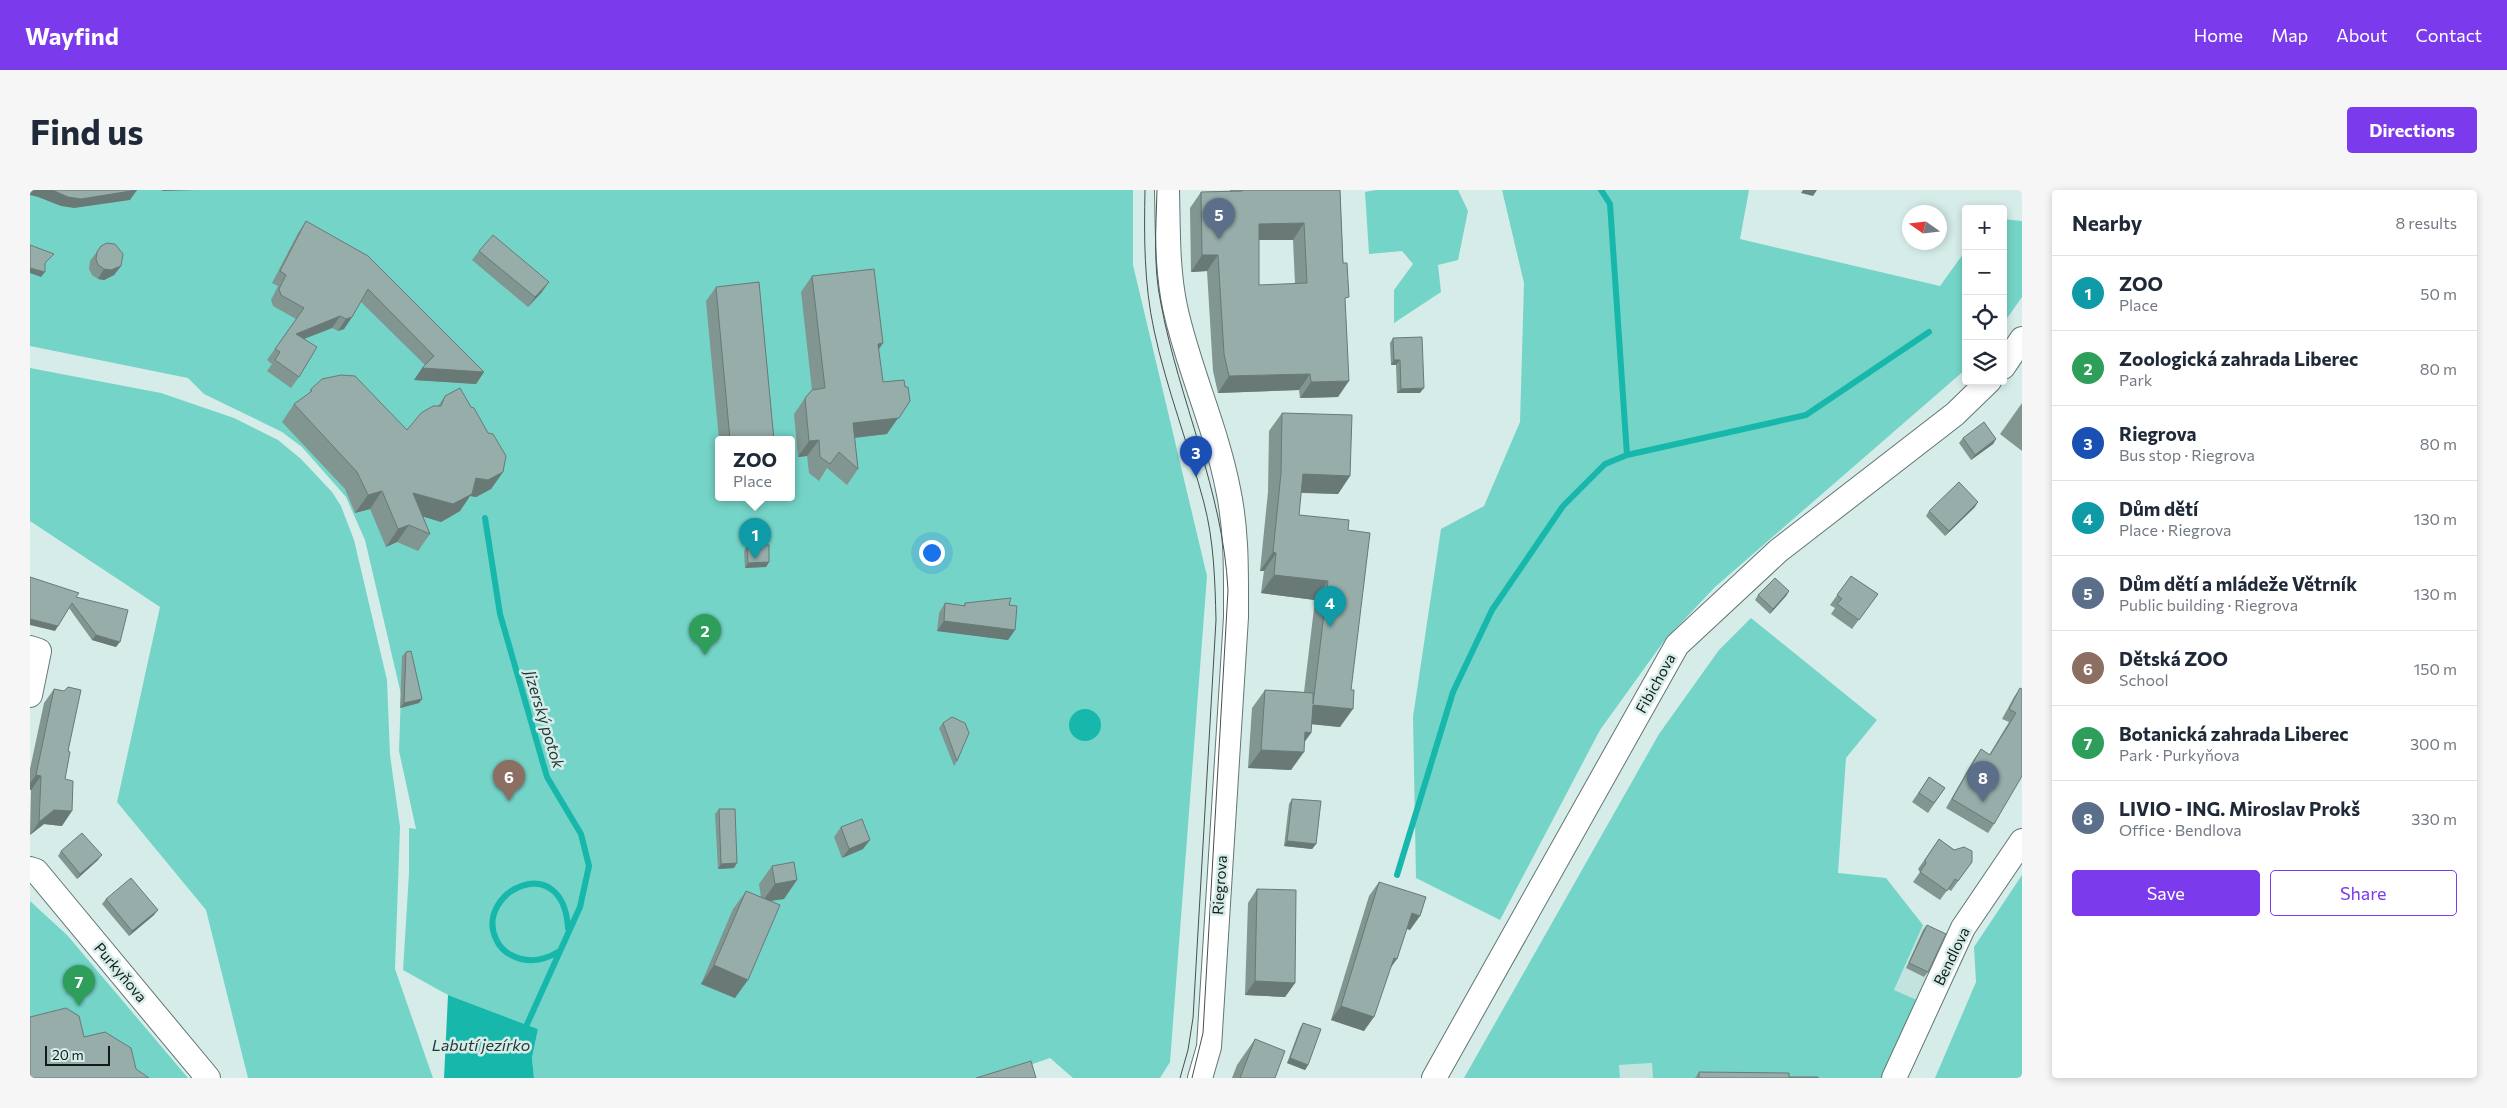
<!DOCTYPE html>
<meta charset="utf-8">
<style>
:root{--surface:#fff;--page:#f6f6f7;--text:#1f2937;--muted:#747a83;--line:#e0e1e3;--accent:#7c3aed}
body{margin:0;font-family:Commissioner,sans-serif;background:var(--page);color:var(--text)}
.controls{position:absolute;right:15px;top:15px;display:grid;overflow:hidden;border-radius:5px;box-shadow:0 2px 8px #0003}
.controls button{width:45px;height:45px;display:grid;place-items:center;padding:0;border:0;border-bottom:1px solid var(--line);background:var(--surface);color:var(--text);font:25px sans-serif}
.compass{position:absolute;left:1872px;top:15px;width:45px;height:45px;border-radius:50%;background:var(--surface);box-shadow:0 2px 8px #0003;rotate:284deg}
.scale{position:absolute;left:15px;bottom:12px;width:65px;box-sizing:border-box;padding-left:5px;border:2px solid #131b1a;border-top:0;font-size:14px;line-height:18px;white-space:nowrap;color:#131b1a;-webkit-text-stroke:4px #d5ece9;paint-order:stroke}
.you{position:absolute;left:901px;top:362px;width:18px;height:18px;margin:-12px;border:4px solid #fff;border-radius:50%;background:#1a73e8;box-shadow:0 0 0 8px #1a73e833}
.badge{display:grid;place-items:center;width:32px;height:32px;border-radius:50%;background:var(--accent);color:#fff;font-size:16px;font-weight:700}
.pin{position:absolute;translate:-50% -41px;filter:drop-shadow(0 1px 2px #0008)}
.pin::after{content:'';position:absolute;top:26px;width:18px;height:15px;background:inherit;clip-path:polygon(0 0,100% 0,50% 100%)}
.popup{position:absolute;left:685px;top:246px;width:80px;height:65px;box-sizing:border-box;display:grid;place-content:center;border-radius:5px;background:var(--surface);filter:drop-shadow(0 1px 4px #0005);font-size:16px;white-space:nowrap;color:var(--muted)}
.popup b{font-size:19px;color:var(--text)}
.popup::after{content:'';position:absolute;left:50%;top:100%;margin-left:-10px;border:10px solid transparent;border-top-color:var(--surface)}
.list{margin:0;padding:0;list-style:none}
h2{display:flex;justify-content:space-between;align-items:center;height:65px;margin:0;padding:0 20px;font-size:21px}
h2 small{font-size:16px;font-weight:400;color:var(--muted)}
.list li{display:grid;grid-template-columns:32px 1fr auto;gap:15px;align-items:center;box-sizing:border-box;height:75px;padding:0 20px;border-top:1px solid var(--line)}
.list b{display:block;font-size:19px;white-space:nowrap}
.list p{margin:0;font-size:16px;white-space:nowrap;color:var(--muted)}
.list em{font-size:16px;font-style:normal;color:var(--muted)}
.actions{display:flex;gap:10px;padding:15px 20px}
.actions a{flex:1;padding:11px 0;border:1px solid var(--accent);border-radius:5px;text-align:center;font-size:18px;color:var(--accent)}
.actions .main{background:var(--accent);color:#fff}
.icon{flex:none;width:28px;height:28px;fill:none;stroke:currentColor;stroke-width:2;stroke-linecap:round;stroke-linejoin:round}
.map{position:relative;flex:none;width:1992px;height:888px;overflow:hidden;border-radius:5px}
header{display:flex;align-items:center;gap:30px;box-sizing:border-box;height:70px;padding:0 25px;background:var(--accent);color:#fff}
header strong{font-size:24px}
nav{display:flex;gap:28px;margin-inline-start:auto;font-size:18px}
.intro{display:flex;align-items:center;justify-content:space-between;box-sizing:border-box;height:120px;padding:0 30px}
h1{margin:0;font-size:35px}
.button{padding:12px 22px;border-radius:5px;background:var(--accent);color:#fff;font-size:18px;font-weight:700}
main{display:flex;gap:30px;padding:0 30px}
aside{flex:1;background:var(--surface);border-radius:5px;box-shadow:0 2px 8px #0003}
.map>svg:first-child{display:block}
.built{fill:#c2e3de}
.green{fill:#75d4c8;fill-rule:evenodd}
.water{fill:#17b8ab}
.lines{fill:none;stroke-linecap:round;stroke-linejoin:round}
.stream{stroke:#17b8ab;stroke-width:6}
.minor-casing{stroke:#617673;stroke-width:26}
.minor{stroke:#fff;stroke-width:24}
.tram{stroke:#45514f;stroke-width:1}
.wall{fill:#819591;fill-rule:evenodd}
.shaded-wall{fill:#697976}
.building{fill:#96ada9;stroke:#697976;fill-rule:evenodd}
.labels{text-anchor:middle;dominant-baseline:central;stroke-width:5;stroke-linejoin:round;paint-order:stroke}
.street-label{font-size:15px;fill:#131b1a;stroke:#d5ece9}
.water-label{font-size:16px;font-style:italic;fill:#213936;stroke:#d5ece9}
</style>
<header>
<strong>Wayfind</strong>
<nav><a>Home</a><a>Map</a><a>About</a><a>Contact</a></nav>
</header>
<div class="intro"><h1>Find us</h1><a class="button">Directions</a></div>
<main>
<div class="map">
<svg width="1992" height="888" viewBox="0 0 1992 888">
<rect width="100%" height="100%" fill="#d5ece9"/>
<path class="built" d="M 1893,735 L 1915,745 L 1887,810 L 1864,800 Z
M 1622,873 L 1623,888 L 1590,888 L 1589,875 Z"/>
<path class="green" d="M 0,0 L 1103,0 L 1103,75 L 1177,386 L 1140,872 L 1130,888 L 1043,888 L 1020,868 L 994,877 L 997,888 L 504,888 L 502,868 L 508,839 L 418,805 L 373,780 L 379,683 L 379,638 L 386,639 L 369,561 L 371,504 L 335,350 L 316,307 L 272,257 L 252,242 L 174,204 L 158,188 L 0,156 ZM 689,250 L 761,250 L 761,308 L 689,308 Z
M 1346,0 L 1428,0 L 1438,21 L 1428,70 L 1408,75 L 1411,102 L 1364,133 L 1364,100 L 1383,74 L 1372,61 L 1339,64 L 1335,2 Z
M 1472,0 L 1719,0 L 1710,49 L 1910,96 L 1936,60 L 1936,179 L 1685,397 L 1634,451 L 1570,540 L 1470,730 L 1386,688 L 1383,527 L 1411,339 L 1454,316 L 1490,232 L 1494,93 Z
M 1973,29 L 1992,31 L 1992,107 L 1973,134 Z
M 0,178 L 131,203 L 204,228 L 248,250 L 271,269 L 302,302 L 311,316 L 324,350 L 357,490 L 360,565 L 370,637 L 365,779 L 403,888 L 218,888 L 176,720 L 87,612 L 130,417 L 0,331 Z
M 1721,428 L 1847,530 L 1816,568 L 1808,683 L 1856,688 L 1893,735 L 1864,800 L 1887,810 L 1851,888 L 1623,888 L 1622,873 L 1589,875 L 1590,888 L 1434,888 L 1629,544 L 1689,460 Z
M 1992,685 L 1992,888 L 1905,888 L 1946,792 L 1944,757 Z
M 0,711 L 37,745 L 158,888 L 0,888 Z"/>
<path class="water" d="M1039 535a16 16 0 1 1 32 0a16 16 0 1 1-32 0Z
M 418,805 L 508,839 L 502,868 L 504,888 L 414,888 Z"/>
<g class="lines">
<path class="stream" d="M 1597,265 L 1776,225 L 1899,142
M 455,328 L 470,424 L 517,587 L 551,644 L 559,676 L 550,717 L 494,841
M 1367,685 L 1423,502 L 1462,420 L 1533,316 L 1575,274 L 1597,265 L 1580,14 L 1571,0
M 528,762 C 513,771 498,774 481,765 C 473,761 469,756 466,749 C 444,702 533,658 538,738"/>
<g class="minor-casing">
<path id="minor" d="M 1137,0 C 1138,39 1137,79 1145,117 C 1158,178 1186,237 1198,299 C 1207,341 1206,383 1206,427 L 1179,857 L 1170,888
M 1973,177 L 1992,149
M 0,458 L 9,461 L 0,505
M 0,679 L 6,681 L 178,888
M 1404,888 L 1647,455 L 1748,361 L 1925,224 L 1959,191
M 1864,888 L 1933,738 L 1992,651"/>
</g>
<use href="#minor" class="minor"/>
<path class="tram" d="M 1115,0 C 1114,47 1114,94 1124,140 C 1136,197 1159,256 1174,313 C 1184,351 1185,391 1186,430 L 1163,828 L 1158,860 L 1150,888
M 1127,0 C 1126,38 1123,76 1131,114 C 1149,210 1193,301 1198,400 L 1173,843 L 1162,888"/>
</g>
<path class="wall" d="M 1200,0 L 1310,0 L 1315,113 L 1308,207 L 1270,208 L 1269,200 L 1188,203 L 1183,181 L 1177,81 L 1161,82 L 1160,18 L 1171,2 L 1200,1 ZM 1229,50 L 1263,50 L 1265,94 L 1229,95 Z
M 276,31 L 454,182 L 446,194 L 384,190 L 395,175 L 331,112 L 322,127 L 314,139 L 308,141 L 302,138 L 274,149 L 269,187 L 261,198 L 237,181 L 242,174 L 237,170 L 266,129 L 243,116 L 241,110 L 248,96 L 242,93 L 268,43 Z
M 71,56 L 91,76 L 84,85 L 74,90 L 68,89 L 62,85 L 59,79 L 60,71 Z
M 449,61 L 512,102 L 498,117 L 442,70 Z
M 782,86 L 853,153 L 848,160 L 857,244 L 825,248 L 828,279 L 817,295 L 797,278 L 789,291 L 779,283 L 777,266 L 768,267 L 764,224 L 775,208 L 782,200 L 771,102 Z
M 686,97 L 744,250 L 689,250 L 676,111 Z
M 1363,148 L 1390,203 L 1367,203 L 1366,175 L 1361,175 L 1360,153 Z
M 415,206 L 473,282 L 461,299 L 446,307 L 440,306 L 430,321 L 411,332 L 393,326 L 400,344 L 388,361 L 367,352 L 356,357 L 340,319 L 325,323 L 315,299 L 252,232 L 264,214 L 377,240 L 408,216 Z
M 1992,213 L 1992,261 L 1970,244 Z
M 1252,223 L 1320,286 L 1308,304 L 1271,303 L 1269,325 L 1318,340 L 1310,537 L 1281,534 L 1281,543 L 1274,552 L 1261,580 L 1218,578 L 1222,518 L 1235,500 L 1274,502 L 1285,410 L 1231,403 L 1234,381 L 1230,381 L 1238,302 L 1239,241 Z
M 1933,248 L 1966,249 L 1963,254 L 1941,270 L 1929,253 Z
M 1945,317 L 1915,346 L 1896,326 L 1899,321 Z
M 717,356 L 739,372 L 736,377 L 715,378 L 714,361 Z
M 1821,386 L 1848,404 L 1822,439 L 1801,424 L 1805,418 L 1800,415 Z
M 1759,401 L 1756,406 L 1740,424 L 1725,410 L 1728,405 Z
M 46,407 L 86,457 L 62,450 L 39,418 L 25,441 Z
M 915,413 L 933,416 L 935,413 L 979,415 L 985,440 L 978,450 L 907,441 L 909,423 Z
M 376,462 L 392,509 L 389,513 L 370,518 L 372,466 Z
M 1990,498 L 1964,634 L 1958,643 L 1916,618 L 1944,569 L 1951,559 L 1959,565 L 1979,532 L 1972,529 L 1984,507 Z
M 24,499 L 34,501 L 38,561 L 35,589 L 32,636 L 14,634 L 0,645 L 1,600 L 0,600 L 0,579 L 14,513 Z
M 913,533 L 927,571 L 924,576 L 909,538 Z
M 1899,587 L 1915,598 L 1898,623 L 1882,612 Z
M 1262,609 L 1286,654 L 1282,659 L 1254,656 L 1259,614 Z
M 689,619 L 704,678 L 688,679 L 685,624 Z
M 811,637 L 833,659 L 812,668 L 804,647 Z
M 1909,649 L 1942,672 L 1921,701 L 1918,699 L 1910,710 L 1883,692 L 1890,682 L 1888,679 Z
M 31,661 L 68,670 L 47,689 L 28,666 Z
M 742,676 L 754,709 L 740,711 L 705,808 L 671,794 L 703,719 L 716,701 L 731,707 L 729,694 Z
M 1349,692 L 1380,740 L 1377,739 L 1334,841 L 1301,830 L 1339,706 Z
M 1227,699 L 1265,793 L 1255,807 L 1215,805 L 1218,713 Z
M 76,709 L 124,725 L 99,746 L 72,714 Z
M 1897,735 L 1898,782 L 1894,787 L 1876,778 L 1893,740 Z
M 1273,833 L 1278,875 L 1275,880 L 1257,873 L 1270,838 Z
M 1225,849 L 1245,888 L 1202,888 L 1207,875 Z
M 1669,882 L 1759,887 L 1788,888 L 1665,888 Z"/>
<path class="shaded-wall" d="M 0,0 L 107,0 L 100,10 L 44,18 L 31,16 L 8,7 L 0,5 Z
M 131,0 L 166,0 L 134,1 Z
M 1773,0 L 1787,0 L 1783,6 L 1771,3 Z
M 1274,33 L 1263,50 L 1217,50 L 1229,34 Z
M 1172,65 L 1188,65 L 1177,81 L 1161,82 Z
M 91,76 L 84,85 L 74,90 L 68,89 L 74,79 Z
M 0,78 L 15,82 L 11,87 L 0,83 Z
M 519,92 L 512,102 L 498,117 L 505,107 Z
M 310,126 L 302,138 L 258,155 L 266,144 Z
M 322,127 L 314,139 L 308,141 L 316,129 Z
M 853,153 L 842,169 L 848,154 Z
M 1364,170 L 1370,170 L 1366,175 L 1361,175 Z
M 392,178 L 454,182 L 446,194 L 384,190 Z
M 1280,184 L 1269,200 L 1188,203 L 1199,186 Z
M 1319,191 L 1308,207 L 1270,208 L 1281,192 Z
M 1394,198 L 1390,203 L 1367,203 L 1371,199 Z
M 880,211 L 857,244 L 812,249 L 823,233 Z
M 1966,249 L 1963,254 L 1941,270 L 1945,265 Z
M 789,250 L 777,266 L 768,267 L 779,251 Z
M 473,282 L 461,299 L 446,307 L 440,306 L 430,321 L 411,332 L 371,320 L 383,303 Z
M 1273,284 L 1320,286 L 1308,304 L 1260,302 Z
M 352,301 L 340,319 L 325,323 L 338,305 Z
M 1948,312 L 1945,317 L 1915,346 L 1919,341 Z
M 379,335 L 367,352 L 356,357 L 368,339 Z
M 1243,362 L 1246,363 L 1234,381 L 1230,381 Z
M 739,372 L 736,377 L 715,378 L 718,373 Z
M 1244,385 L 1298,391 L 1285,410 L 1231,403 Z
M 1759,401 L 1756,406 L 1740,424 L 1743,419 Z
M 0,429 L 28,436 L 25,441 L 0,435 Z
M 914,431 L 985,440 L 978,450 L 907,441 Z
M 66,445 L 90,452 L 86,457 L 62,450 Z
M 392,509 L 389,513 L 370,518 L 374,513 Z
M 1283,515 L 1323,519 L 1310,537 L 1270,533 Z
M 1275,542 L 1281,543 L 1268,561 Z
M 1231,560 L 1274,562 L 1261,580 L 1218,578 Z
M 6,585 L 11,586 L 1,600 L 0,600 L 0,593 Z
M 24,620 L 42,621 L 32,636 L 14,634 L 0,645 L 9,632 Z
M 840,650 L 833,659 L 812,668 L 819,659 Z
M 1257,651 L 1286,654 L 1282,659 L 1254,656 Z
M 72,665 L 68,670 L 47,689 L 50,684 Z
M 707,673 L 704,678 L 688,679 L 691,674 Z
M 767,690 L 754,709 L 732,712 L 745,694 Z
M 128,720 L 124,725 L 99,746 L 102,741 Z
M 1382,723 L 1390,726 L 1380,740 L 1372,737 Z
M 1364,768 L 1367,769 L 1357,783 Z
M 684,775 L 718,790 L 705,808 L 671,794 Z
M 1225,791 L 1265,793 L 1255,807 L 1215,805 Z
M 1311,816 L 1344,827 L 1334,841 L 1301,830 Z
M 1260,868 L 1278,875 L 1275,880 L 1257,873 Z"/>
<path class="building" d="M 22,0 L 107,0 L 51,9 L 38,7 Z
M 1212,0 L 1310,0 L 1313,73 L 1317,73 L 1319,107 L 1315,108 L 1319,191 L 1281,192 L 1280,184 L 1199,186 L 1194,164 L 1188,65 L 1172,65 L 1171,2 L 1212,1 ZM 1274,33 L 1277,93 L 1229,95 L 1229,34 Z
M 276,31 L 338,66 L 454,182 L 392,178 L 404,166 L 338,99 L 322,127 L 316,129 L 310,126 L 266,144 L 287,157 L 269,187 L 245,170 L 250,162 L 245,159 L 274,118 L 251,105 L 249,99 L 256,85 L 250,81 Z
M 463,45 L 519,92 L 505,107 L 449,61 Z
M 77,53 L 85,54 L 93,64 L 91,76 L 81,80 L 74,79 L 68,75 L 66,69 L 67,62 L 71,56 Z
M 0,55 L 24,64 L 15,73 L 15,82 L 0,78 Z
M 844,79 L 853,153 L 848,154 L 853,192 L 874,190 L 875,197 L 878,197 L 880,211 L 869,228 L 823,233 L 828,279 L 809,262 L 800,274 L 790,267 L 789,250 L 779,251 L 775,208 L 782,200 L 795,198 L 782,86 Z
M 729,92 L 744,250 L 700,250 L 686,97 Z
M 1392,147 L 1394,198 L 1371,199 L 1370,170 L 1364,170 L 1363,148 Z
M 311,185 L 325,186 L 377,240 L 391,223 L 403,216 L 411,216 L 415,206 L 430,198 L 441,217 L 444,218 L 458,243 L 463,244 L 476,266 L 473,282 L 458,290 L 446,288 L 442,304 L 423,314 L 383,303 L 400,344 L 379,335 L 368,339 L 352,301 L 338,305 L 327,282 L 264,214 L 282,201 L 280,200 L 292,189 Z
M 1252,223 L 1322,225 L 1320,286 L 1273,284 L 1269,325 L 1319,330 L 1318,340 L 1340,343 L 1321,500 L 1324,500 L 1323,519 L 1283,515 L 1281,543 L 1275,542 L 1274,562 L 1231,560 L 1235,500 L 1283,503 L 1283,514 L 1298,391 L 1244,385 L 1246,363 L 1243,362 L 1251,283 Z
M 1954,232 L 1966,249 L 1945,265 L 1933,248 Z
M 1929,292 L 1948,312 L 1919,341 L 1899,321 Z
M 739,355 L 739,372 L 718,373 L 717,356 Z
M 1821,386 L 1848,404 L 1829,430 L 1807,414 L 1812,409 L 1807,405 Z
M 0,387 L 49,403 L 46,407 L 98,420 L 90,452 L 66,445 L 42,413 L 28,436 L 0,429 Z
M 1745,388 L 1759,401 L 1743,419 L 1728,405 Z
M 981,408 L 979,415 L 987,416 L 985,440 L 914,431 L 915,413 L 935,416 L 935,413 Z
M 381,461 L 392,509 L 374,513 L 376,462 Z
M 38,497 L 51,500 L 38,561 L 40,562 L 35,589 L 43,591 L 42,621 L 24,620 L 9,632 L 11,586 L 6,585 L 24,499 L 34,501 Z
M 1990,498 L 1992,499 L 1992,586 L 1964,634 L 1922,609 L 1951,559 L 1960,565 L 1986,523 L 1979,519 Z
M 922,527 L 935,533 L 939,543 L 927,571 L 913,533 Z
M 1899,587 L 1915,598 L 1904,613 L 1889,603 Z
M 1262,609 L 1291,611 L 1286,654 L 1257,651 Z
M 689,619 L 705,619 L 707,673 L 691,674 Z
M 832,629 L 840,650 L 819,659 L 811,637 Z
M 52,643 L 72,665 L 50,684 L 31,661 Z
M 1909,649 L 1924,660 L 1934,657 L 1942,661 L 1942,672 L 1928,691 L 1925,689 L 1917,701 L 1890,682 L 1896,673 L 1895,670 Z
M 764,672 L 767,690 L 745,694 L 742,676 Z
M 101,688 L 128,720 L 102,741 L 76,709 Z
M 1349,692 L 1396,707 L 1390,726 L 1382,723 L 1367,769 L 1364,768 L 1344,827 L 1311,816 Z
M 1227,699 L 1266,700 L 1265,793 L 1225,791 Z
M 716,701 L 750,715 L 718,790 L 684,775 Z
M 1897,735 L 1916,744 L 1898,782 L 1879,773 Z
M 36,818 L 49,826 L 54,847 L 75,842 L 101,858 L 106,879 L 119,888 L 0,888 L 0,827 Z
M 1273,833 L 1291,839 L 1278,875 L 1260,868 Z
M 1225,849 L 1255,861 L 1245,888 L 1210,888 Z
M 1001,871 L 1006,888 L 946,888 Z
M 1669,882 L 1759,883 L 1759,887 L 1788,887 L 1788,888 L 1669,888 Z"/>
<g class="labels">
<g class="street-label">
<text transform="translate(1625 493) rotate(-61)">Fibichova</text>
<text transform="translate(1189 695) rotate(-86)">Riegrova</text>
<text transform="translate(1921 766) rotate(-64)">Bendlova</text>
<text transform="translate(91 782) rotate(50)">Purkyňova</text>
</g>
<g class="water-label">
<text transform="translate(515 529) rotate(73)">Jizerský potok</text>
<text x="451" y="854">Labutí jezírko</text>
</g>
</g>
</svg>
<div class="controls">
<button>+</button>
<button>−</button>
<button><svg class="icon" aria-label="locate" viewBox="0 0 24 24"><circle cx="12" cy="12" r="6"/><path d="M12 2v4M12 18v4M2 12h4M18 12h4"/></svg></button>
<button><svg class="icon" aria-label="layers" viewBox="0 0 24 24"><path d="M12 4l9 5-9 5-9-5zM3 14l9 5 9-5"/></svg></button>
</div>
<svg class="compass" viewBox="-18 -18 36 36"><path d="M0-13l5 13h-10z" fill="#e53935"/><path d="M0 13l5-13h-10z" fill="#747a83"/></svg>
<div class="scale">20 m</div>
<div class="you"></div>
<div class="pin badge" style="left:725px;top:369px;background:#0f9aa8">1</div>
<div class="popup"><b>ZOO</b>Place</div>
<div class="pin badge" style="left:675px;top:465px;background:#2e9e5b">2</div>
<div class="pin badge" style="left:1166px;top:287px;background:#1a4fb4">3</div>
<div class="pin badge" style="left:1300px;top:437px;background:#0f9aa8">4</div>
<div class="pin badge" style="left:1189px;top:49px;background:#5c6f8a">5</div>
<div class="pin badge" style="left:479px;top:611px;background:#8d6e63">6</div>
<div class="pin badge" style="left:49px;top:816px;background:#2e9e5b">7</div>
<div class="pin badge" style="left:1953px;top:612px;background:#5c6f8a">8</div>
</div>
<aside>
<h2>Nearby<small>8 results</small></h2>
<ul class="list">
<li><span class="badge" style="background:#0f9aa8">1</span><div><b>ZOO</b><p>Place</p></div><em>50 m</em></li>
<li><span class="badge" style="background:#2e9e5b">2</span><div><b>Zoologická zahrada Liberec</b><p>Park</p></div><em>80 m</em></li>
<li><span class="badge" style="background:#1a4fb4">3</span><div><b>Riegrova</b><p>Bus stop · Riegrova</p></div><em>80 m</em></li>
<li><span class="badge" style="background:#0f9aa8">4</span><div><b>Dům dětí</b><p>Place · Riegrova</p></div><em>130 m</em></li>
<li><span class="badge" style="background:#5c6f8a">5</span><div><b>Dům dětí a mládeže Větrník</b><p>Public building · Riegrova</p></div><em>130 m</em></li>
<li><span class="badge" style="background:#8d6e63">6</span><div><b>Dětská ZOO</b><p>School</p></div><em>150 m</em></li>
<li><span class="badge" style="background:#2e9e5b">7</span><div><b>Botanická zahrada Liberec</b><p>Park · Purkyňova</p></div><em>300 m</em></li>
<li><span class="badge" style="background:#5c6f8a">8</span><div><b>LIVIO - ING. Miroslav Prokš</b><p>Office · Bendlova</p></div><em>330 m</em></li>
</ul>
<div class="actions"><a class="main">Save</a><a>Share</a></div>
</aside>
</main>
